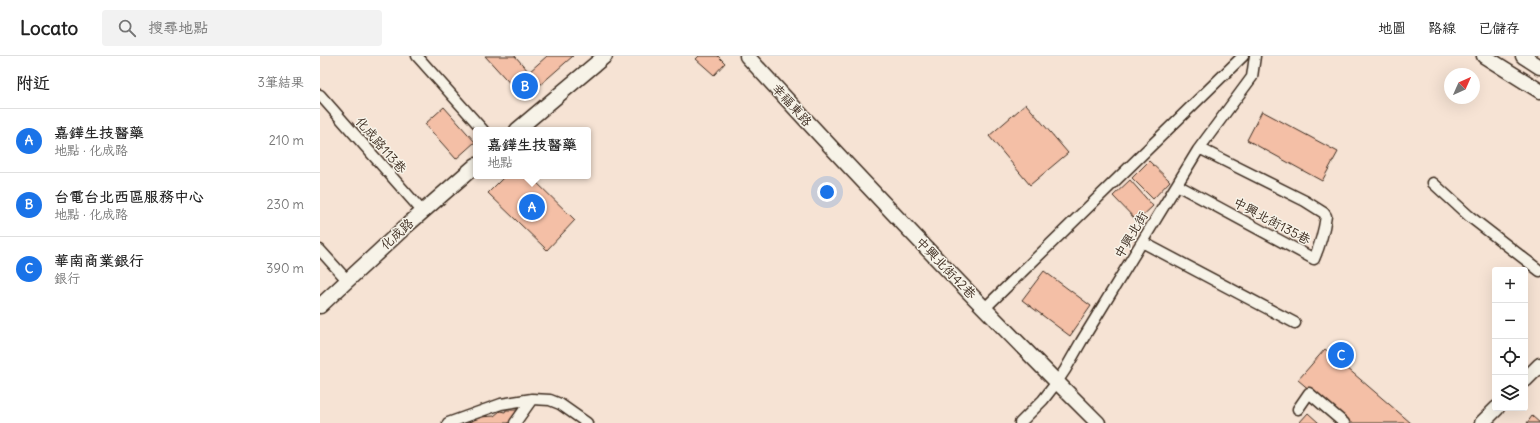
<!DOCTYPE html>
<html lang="zh-TW">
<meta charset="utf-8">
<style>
:root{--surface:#fff;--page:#f2f2f2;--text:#222;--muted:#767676;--line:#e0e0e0;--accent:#1a73e8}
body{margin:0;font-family:Delius,"LXGW WenKai TC",sans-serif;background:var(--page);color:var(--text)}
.controls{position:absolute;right:12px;bottom:12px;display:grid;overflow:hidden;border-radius:4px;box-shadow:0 4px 16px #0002}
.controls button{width:36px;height:36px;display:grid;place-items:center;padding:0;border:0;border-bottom:1px solid var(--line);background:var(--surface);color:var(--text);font:20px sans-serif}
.compass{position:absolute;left:1124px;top:12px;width:36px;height:36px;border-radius:50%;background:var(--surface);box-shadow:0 4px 16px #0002;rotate:45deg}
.you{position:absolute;left:507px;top:136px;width:14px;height:14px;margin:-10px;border:3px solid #fff;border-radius:50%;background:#1a73e8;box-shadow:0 0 0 6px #1a73e833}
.badge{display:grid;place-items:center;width:26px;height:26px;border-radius:50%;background:var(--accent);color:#fff;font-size:13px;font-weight:700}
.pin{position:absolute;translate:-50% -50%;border:2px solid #fff;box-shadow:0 1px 4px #0006}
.popup{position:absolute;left:153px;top:71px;width:118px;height:52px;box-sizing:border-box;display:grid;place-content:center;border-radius:4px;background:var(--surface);filter:drop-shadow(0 1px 3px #0005);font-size:13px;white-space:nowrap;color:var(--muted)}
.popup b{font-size:15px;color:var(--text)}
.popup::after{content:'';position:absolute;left:50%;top:100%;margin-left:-8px;border:8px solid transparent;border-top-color:var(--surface)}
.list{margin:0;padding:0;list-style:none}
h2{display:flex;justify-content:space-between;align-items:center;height:52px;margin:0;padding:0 16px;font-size:17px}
h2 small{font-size:13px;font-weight:400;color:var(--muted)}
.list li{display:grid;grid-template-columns:26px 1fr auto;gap:12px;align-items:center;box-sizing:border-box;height:64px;padding:0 16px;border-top:1px solid var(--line)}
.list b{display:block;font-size:15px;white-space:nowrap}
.list p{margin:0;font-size:13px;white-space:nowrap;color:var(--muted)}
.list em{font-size:13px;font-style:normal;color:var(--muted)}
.icon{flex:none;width:22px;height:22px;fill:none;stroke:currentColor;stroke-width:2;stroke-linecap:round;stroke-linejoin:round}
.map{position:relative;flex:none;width:1220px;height:367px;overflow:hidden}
header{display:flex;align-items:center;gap:24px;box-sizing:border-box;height:56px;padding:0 20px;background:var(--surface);border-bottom:1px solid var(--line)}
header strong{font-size:19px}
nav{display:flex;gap:22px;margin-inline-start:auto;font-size:14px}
.search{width:280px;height:36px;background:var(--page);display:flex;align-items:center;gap:10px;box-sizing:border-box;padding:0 14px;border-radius:4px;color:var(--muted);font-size:15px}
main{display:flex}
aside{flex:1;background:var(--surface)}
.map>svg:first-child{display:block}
.building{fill:#f4bfa6;stroke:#3b2a1e}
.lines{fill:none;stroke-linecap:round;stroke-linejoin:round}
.street-casing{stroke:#3b2a1e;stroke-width:13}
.secondary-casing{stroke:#3b2a1e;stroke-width:17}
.street{stroke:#f7f3e8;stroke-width:10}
.secondary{stroke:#f7f3e8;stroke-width:14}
.labels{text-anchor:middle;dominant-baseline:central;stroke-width:3;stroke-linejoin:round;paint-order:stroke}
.street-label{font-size:13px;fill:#3b2a1e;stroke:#f7f3e8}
</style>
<header>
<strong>Locato</strong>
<div class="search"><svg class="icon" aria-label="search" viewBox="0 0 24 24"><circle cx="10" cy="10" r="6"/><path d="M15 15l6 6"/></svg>搜尋地點</div>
<nav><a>地圖</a><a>路線</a><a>已儲存</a></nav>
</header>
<main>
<aside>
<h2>附近<small>3筆結果</small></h2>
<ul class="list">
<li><span class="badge">A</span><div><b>嘉鏵生技醫藥</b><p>地點 · 化成路</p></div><em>210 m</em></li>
<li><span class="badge">B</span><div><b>台電台北西區服務中心</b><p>地點 · 化成路</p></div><em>230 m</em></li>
<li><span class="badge">C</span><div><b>華南商業銀行</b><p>銀行</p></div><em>390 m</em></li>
</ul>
</aside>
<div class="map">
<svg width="1220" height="367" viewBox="0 0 1220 367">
<rect width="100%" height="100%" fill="#f6e3d4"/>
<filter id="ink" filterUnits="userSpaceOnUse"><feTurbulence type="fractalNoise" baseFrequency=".025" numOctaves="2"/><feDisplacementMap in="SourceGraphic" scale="8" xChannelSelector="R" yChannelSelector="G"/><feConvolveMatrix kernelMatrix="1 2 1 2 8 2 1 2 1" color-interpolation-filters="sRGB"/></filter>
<g filter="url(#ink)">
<path class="building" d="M 165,0 L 195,0 L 209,16 L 227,0 L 253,0 L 204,43 Z
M 379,0 L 398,0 L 405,7 L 394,19 L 376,3 Z
M 706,48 L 748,97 L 710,129 L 669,80 Z
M 124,51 L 155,86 L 136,103 L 105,68 Z
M 942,55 L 1018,96 L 1002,125 L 927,84 Z
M 829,105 L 850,125 L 833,143 L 812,122 Z
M 185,120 L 210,120 L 255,164 L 227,194 L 168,137 Z
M 810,124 L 833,150 L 817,165 L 793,140 Z
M 724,215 L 771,250 L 750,280 L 702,244 Z
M 1005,293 L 1091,367 L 1029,367 L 978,324 Z
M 186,354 L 201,354 L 192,367 L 145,367 L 160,361 L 174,360 L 180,355 L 185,356 Z
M 988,357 L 999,367 L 979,367 Z
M 1212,360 L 1220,367 L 1207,367 Z"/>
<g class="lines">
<g class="street-casing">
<path id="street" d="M 97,0 L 163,74
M 0,39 L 102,155
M 1113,127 L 1149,160 L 1220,215
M 857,129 L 994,203 C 1000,189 1004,175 1006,160 L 1004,157 L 985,145 L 883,94 L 878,94
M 822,186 L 975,267
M 0,194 L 27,224
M 665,252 L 923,0
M 978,353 L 989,337 L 1024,367
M 128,367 L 181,348 L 212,343
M 195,367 L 212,343 L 230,344 L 240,348 L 267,367
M 700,367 L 723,344 L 737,326 L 745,314 L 761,286 L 878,94 L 932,21 L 935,0"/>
</g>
<g class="secondary-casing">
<path id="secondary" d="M 427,0 C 541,125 658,248 778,367
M 1164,0 L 1220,35
M 1203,0 L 1220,11
M 197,74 L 285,0
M 0,250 L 84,172 L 156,109
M 1205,324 L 1220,309
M 1162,367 L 1177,352"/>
</g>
<use href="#street" class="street"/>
<use href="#secondary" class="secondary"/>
</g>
</g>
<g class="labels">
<g class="street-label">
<text transform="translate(472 49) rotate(48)">幸福東路</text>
<text transform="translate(61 89) rotate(49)">化成路113巷</text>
<text transform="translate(952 165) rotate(28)">中興北街135巷</text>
<text transform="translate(77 178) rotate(-42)">化成路</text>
<text transform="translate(811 179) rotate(-59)">中興北街</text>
<text transform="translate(626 212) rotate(46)">中興北街42巷</text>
</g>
</g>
</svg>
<div class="controls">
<button>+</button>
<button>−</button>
<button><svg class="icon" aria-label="locate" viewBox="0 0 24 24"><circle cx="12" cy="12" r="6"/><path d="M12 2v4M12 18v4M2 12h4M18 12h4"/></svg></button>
<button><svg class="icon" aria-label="layers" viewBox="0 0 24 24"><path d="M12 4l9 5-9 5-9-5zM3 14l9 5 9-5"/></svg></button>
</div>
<svg class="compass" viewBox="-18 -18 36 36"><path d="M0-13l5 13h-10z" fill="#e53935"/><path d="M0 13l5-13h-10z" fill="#767676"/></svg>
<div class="you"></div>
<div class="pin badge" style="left:212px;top:151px">A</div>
<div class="popup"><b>嘉鏵生技醫藥</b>地點</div>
<div class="pin badge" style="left:205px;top:30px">B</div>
<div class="pin badge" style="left:1021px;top:299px">C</div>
</div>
</main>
